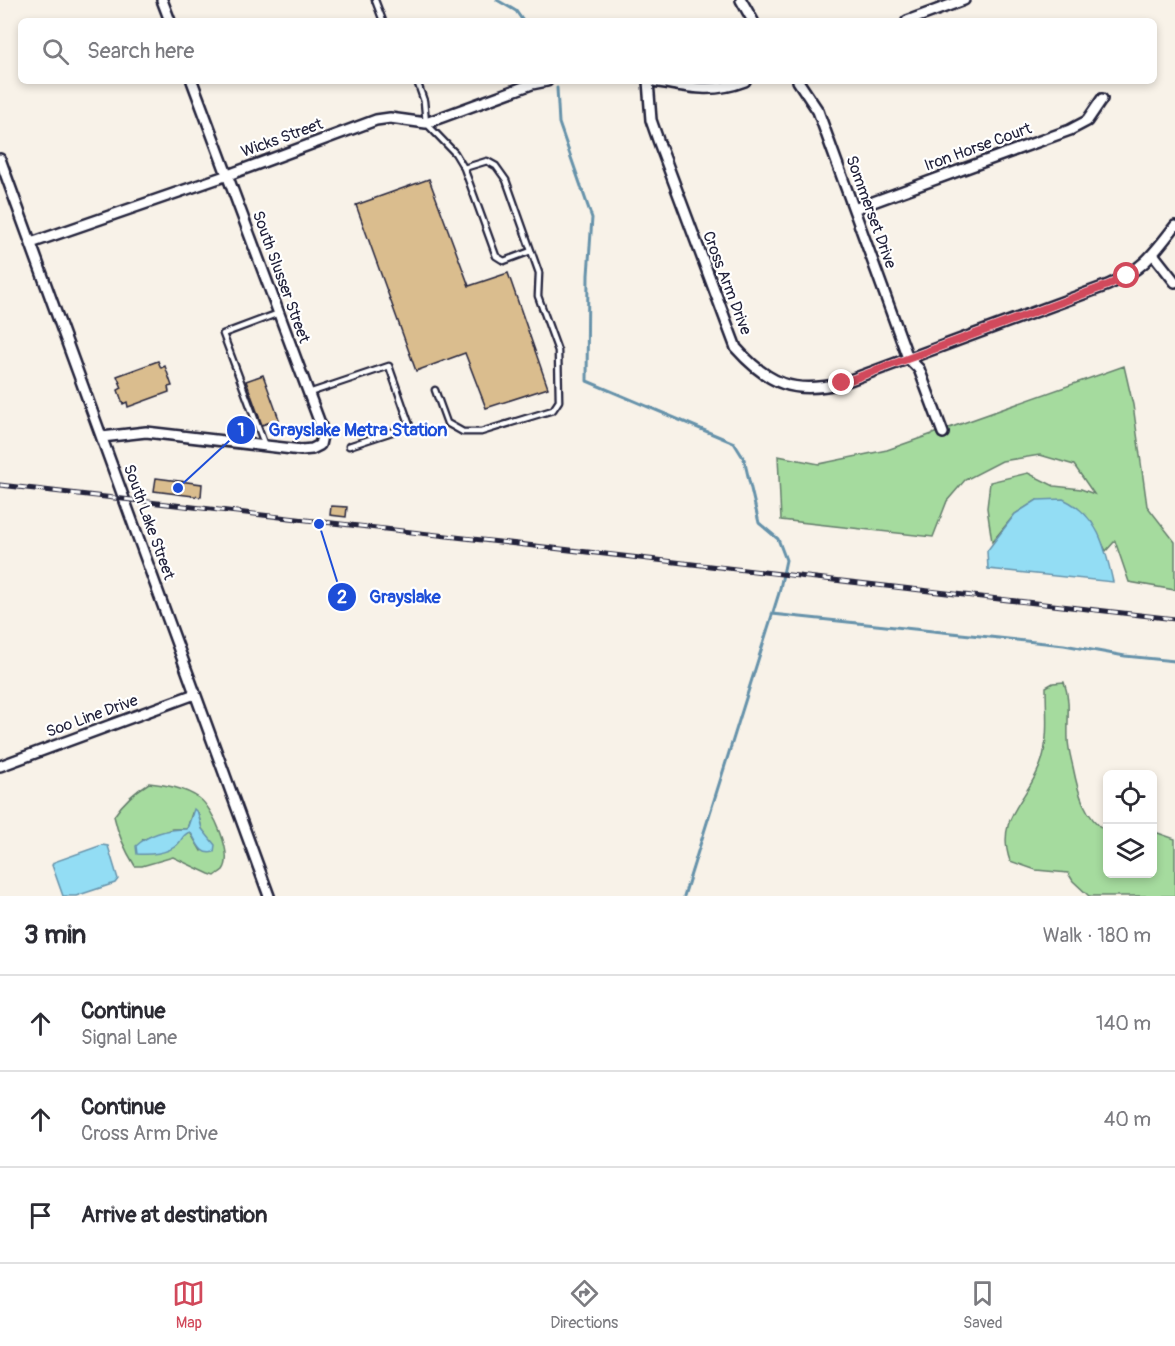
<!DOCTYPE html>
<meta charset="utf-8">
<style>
:root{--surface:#fff;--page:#f7f7f7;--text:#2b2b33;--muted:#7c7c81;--line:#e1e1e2;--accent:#d1495b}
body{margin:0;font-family:Pangolin,sans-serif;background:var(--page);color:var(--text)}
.controls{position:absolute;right:18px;bottom:18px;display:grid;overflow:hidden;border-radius:9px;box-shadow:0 3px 9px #0003}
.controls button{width:54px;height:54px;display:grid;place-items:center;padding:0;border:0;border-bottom:2px solid var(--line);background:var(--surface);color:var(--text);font:30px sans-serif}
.stop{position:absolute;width:18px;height:18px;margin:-14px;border:4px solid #d1495b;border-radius:50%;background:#fff}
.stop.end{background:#d1495b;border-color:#fff;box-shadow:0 2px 6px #0008}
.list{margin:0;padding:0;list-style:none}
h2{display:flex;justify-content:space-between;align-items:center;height:78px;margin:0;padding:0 24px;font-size:26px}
h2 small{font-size:20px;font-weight:400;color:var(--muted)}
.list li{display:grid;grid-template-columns:39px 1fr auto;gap:18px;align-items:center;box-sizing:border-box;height:96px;padding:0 24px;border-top:2px solid var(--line)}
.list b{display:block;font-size:22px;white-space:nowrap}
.list p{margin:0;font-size:20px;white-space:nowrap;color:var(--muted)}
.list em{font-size:20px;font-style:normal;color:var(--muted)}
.icon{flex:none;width:33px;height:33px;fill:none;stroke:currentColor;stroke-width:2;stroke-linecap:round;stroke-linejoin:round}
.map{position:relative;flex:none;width:1175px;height:896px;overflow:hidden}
.search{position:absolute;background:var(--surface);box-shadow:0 3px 9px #0003;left:18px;right:18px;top:18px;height:66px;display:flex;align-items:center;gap:15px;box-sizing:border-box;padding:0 21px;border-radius:9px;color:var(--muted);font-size:22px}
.sheet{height:366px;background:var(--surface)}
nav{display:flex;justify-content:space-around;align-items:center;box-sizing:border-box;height:84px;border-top:2px solid var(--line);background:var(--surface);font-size:16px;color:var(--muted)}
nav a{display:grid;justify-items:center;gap:3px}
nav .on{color:var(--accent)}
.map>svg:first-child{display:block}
.green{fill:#a5db9e;stroke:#647e6c;stroke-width:1.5;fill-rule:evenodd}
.water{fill:#93ddf4;stroke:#6692aa;stroke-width:1.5}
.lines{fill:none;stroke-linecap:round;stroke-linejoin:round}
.stream{stroke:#6692aa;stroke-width:3}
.building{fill:#dabd8e;stroke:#22223b;stroke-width:1.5}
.lane-casing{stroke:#22223b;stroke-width:9}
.street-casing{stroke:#22223b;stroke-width:14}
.lane{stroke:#fff;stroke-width:4.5}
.street{stroke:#fff;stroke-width:9}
.rail-casing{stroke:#22223b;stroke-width:5}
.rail{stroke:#fff;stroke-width:3;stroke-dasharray:9;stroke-linecap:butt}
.route{stroke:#d1495b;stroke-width:8}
.labels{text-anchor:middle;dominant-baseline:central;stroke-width:4.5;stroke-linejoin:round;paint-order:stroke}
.street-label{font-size:16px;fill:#22223b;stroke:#fff}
.leader{fill:none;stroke:#1d4ed8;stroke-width:2}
.callout-dot{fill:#1d4ed8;stroke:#fff;stroke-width:2}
.mark-label{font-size:18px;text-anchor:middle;font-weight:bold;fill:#fff}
.callout-label{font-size:18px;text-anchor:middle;font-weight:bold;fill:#1d4ed8;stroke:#fff;stroke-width:4.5;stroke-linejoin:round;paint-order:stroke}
</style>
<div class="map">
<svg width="1175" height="896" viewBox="0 0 1175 896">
<rect width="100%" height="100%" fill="#f8f2e8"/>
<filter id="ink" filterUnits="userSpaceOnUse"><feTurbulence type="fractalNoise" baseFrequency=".0167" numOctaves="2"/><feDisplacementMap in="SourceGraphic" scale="12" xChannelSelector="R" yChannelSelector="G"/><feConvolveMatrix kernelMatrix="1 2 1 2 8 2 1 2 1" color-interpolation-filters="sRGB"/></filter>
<g filter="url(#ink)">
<path class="green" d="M 1124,366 L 1133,405 L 1147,506 L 1175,542 L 1175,590 L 1129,582 L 1115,541 L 1106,551 L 1091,521 L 1037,500 L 1015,514 L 992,542 L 987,508 L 990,482 L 1028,473 L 1054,486 L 1081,489 L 1094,494 L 1074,465 L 1040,455 L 1002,461 L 965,480 L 947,501 L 933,537 L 781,520 L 778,456 L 819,464 L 887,450 Z
M 1064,682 C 1071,701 1067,719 1068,739 C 1068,748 1071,758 1073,767 C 1078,792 1084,817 1107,832 L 1108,874 L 1152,874 L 1153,834 L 1158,833 L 1175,839 L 1175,896 L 1089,896 L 1073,881 L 1068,873 L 1036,870 L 1010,861 C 994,816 1031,798 1042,760 C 1049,737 1046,711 1046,687 L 1053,683 Z
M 149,783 C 167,785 184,788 199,798 C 213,808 234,855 223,870 C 222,871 216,875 215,876 L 209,874 L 173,857 L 142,866 L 135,866 C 125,850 118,835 114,816 C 124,801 134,792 149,783 ZM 192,813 L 198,813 L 202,829 L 210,840 L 201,851 L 190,832 L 185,833 L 181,839 L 142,840 L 172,829 L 187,829 Z"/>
<path class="water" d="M 1063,499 C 1098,515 1105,546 1113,582 L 988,569 L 987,551 L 1015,514 L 1037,500 Z
M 194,809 L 198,813 L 202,829 L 215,845 L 214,852 C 199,856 198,842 190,832 C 182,834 182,841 177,845 C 167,854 149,855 137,854 L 136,846 C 150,833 168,829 187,829 Z
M 102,845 L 108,846 L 118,879 L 115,883 L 76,896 L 63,896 L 52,865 L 54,862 Z"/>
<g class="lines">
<path class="stream" d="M 497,0 L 516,11 L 523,21
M 557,88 L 559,123 L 592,218 L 588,275 L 587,381 L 734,443 L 744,459 L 759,523 L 778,539 L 786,560 L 779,593 L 684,896
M 772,614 L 1064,645 L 1125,656 L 1175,661"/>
</g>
<path class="building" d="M 429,179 L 469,286 L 508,273 L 548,388 L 486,408 L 465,353 L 416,371 L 356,205 Z
M 158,361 L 161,368 L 165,366 L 172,386 L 168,387 L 169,392 L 128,407 L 127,402 L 123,404 L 118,390 L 122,388 L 117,376 Z
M 263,375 L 279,419 L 262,425 L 246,381 Z
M 156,478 L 202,484 L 201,497 L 154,491 Z
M 331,506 L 347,507 L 346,517 L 330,515 Z"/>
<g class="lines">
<g class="lane-casing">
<path id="lane" d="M 375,0 L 383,21
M 417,81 L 424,101 L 426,123 L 455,153 L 464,168 L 496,256 L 504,261 L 531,251
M 435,390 L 447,423 L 463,432 L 481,432 L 553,410 L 559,401 L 558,351 L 538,296 L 539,273 L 506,180 L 496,166 L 487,161 L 464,168
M 309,393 L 389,366 L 410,426 L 349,446
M 265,446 L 223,334 L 279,313"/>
</g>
<g class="street-casing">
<path id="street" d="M 162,0 L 170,21
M 741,0 L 753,21
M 907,21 L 964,0
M 648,81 L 651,120 L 658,140 L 736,348 C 768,384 794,395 842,383 L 1108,285 C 1143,269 1152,256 1175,226
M 654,81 C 688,87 711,94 745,81
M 798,81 L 818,111 L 908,358 L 919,369 L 943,433
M 0,159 L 269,896
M 854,209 L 1070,130 L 1087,121 L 1102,99
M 31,243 L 228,175 L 376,120 L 390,118 L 426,123 L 532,84 L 547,81
M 1153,254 L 1175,282
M 102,437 L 146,432 L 301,450 L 312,449 L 320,445 L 322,436 L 321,426 L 192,81
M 0,766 L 195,694"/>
</g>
<use href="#lane" class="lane"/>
<use href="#street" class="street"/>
<g class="rail-casing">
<path id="rail" d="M 0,485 L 1175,619"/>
</g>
<use href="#rail" class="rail"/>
</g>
</g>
<g class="lines" filter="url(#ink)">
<path class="route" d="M 842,383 L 1108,285 L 1127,276"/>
</g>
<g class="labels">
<g class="street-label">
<text transform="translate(282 138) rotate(-20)">Wicks Street</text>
<text transform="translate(978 147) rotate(-20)">Iron Horse Court</text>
<text transform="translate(871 212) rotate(70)">Sommerset Drive</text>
<text transform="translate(281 277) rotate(70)">South Slusser Street</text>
<text transform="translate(727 283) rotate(69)">Cross Arm Drive</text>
<text transform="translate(149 522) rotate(70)">South Lake Street</text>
<text transform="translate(92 716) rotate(-20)">Soo Line Drive</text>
</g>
</g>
<path class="leader" d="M178 488L241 430M319 524L342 597"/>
<g class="callout-dot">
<circle cx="178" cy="488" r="6"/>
<circle cx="319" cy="524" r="6"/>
<circle cx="241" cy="430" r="15"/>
<circle cx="342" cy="597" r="15"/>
</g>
<g class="mark-label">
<text x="241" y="436">1</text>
<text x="342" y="603">2</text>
</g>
<g class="callout-label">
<text x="358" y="436">Grayslake Metra Station</text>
<text x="405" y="603">Grayslake</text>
</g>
</svg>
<div class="controls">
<button><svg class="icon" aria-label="locate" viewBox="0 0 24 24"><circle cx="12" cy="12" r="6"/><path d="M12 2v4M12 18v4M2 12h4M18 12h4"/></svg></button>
<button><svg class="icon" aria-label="layers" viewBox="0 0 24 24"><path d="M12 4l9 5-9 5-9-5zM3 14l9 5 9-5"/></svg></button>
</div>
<div class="stop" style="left:1127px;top:276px"></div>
<div class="stop end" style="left:842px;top:383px"></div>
<div class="search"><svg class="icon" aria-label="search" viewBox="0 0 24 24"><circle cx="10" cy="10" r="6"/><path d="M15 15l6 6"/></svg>Search here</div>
</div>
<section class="sheet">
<h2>3 min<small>Walk · 180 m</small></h2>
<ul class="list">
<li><svg class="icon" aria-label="ahead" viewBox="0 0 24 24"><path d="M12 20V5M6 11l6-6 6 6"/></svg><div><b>Continue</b><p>Signal Lane</p></div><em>140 m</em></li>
<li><svg class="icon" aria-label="ahead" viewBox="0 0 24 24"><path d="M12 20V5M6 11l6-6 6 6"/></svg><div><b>Continue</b><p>Cross Arm Drive</p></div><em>40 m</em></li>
<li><svg class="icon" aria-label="arrive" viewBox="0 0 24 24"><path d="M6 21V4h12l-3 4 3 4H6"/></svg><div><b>Arrive at destination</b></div></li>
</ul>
</section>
<nav>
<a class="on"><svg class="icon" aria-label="map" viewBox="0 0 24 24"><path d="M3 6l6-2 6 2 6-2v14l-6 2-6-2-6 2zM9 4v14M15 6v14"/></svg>Map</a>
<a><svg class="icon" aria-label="directions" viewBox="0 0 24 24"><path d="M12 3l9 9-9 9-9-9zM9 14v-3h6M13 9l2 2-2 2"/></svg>Directions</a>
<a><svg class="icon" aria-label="saved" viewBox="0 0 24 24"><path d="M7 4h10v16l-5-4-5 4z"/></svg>Saved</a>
</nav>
